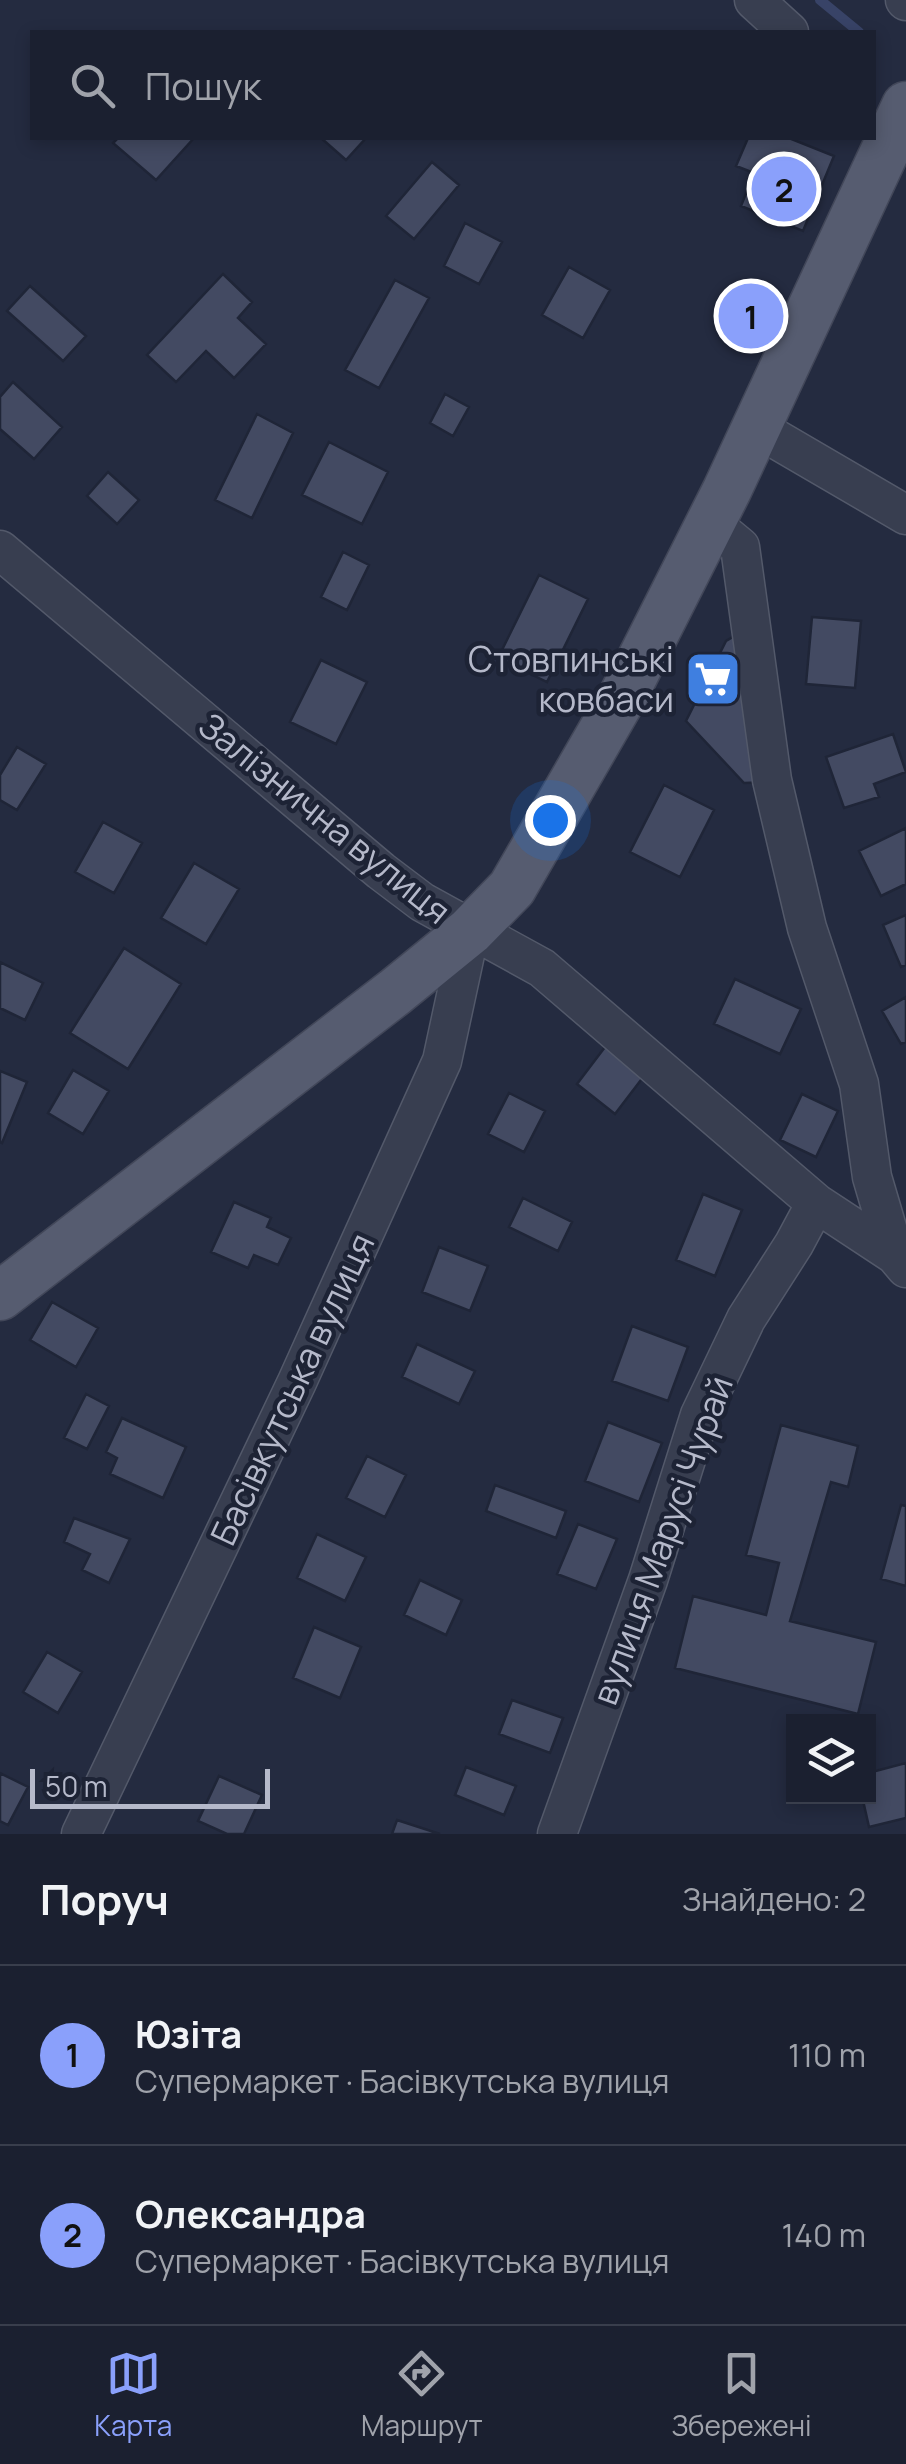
<!DOCTYPE html>
<html lang="uk">
<meta charset="utf-8">
<style>
:root{--surface:#1b2030;--page:#282d3c;--text:#f1f3f6;--muted:#a0a3ab;--line:#393e4c;--accent:#8aa0fb}
body{margin:0;font-family:Manrope,sans-serif;background:var(--page);color:var(--text)}
.controls{position:absolute;right:30px;bottom:30px;display:grid;overflow:hidden;border-radius:0px;box-shadow:0 5px 15px #0003}
.controls button{width:90px;height:90px;display:grid;place-items:center;padding:0;border:0;border-bottom:2px solid var(--line);background:var(--surface);color:var(--text);font:50px sans-serif}
.scale{position:absolute;left:30px;bottom:25px;width:240px;box-sizing:border-box;padding-left:10px;border:5px solid #b5b9ca;border-top:0;font-size:28px;line-height:35px;white-space:nowrap;color:#b5b9ca;-webkit-text-stroke:8px #1d2335;paint-order:stroke}
.you{position:absolute;left:550px;top:820px;width:35px;height:35px;margin:-25px;border:8px solid #fff;border-radius:50%;background:#1a73e8;box-shadow:0 0 0 15px #1a73e833}
.badge{display:grid;place-items:center;width:65px;height:65px;border-radius:50%;background:var(--accent);color:#111;font-size:32px;font-weight:700}
.pin{position:absolute;translate:-50% -50%;border:5px solid #fff;box-shadow:0 2px 10px #0006}
.list{margin:0;padding:0;list-style:none}
h2{display:flex;justify-content:space-between;align-items:center;height:130px;margin:0;padding:0 40px;font-size:42px}
h2 small{font-size:32px;font-weight:400;color:var(--muted)}
.list li{display:grid;grid-template-columns:65px 1fr auto;gap:30px;align-items:center;box-sizing:border-box;height:180px;padding:0 40px;border-top:2px solid var(--line)}
.list b{display:block;font-size:38px;white-space:nowrap}
.list p{margin:0;font-size:32px;white-space:nowrap;color:var(--muted)}
.list em{font-size:32px;font-style:normal;color:var(--muted)}
.icon{flex:none;width:55px;height:55px;fill:none;stroke:currentColor;stroke-width:2;stroke-linecap:round;stroke-linejoin:round}
.map{position:relative;flex:none;width:906px;height:1834px;overflow:hidden}
.search{position:absolute;background:var(--surface);box-shadow:0 5px 15px #0003;left:30px;right:30px;top:30px;height:110px;display:flex;align-items:center;gap:25px;box-sizing:border-box;padding:0 35px;border-radius:0px;color:var(--muted);font-size:38px}
.sheet{height:490px;background:var(--surface)}
nav{display:flex;justify-content:space-around;align-items:center;box-sizing:border-box;height:140px;border-top:2px solid var(--line);background:var(--surface);font-size:28px;color:var(--muted)}
nav a{display:grid;justify-items:center;gap:5px}
nav .on{color:var(--accent)}
.map>svg:first-child{display:block}
.lines{fill:none;stroke-linecap:round;stroke-linejoin:round}
.stream{stroke:#384367;stroke-width:10}
.building{fill:#434a62;stroke:#1f2537;stroke-width:2.5}
.minor-casing{stroke:#53596a;stroke-width:41}
.major-casing{stroke:#424759;stroke-width:51}
.minor{stroke:#383e50;stroke-width:38}
.major{stroke:#565c70;stroke-width:48}
.labels{text-anchor:middle;dominant-baseline:central;stroke-width:9;stroke-linejoin:round;paint-order:stroke}
.poi-label{font-size:35px;fill:#b5b9ca;stroke:#1d2335;text-anchor:end}
.street-label{font-size:35px;fill:#b5b9ca;stroke:#1d2335}
</style>
<div class="map">
<svg width="906" height="1834" viewBox="0 0 906 1834">
<rect width="100%" height="100%" fill="#242b40"/>
<g class="lines">
<path class="stream" d="M 820,0 L 859,32"/>
</g>
<path class="building" d="M 118,138 L 194,138 L 156,180 L 113,143 Z
M 321,138 L 366,138 L 346,160 Z
M 748,138 L 789,138 L 834,156 L 803,231 L 741,206 L 754,173 L 736,166 Z
M 432,162 L 459,185 L 414,239 L 386,216 Z
M 465,223 L 502,242 L 479,284 L 444,266 Z
M 569,267 L 610,290 L 583,338 L 542,315 Z
M 223,274 L 252,302 L 238,318 L 266,344 L 234,378 L 206,351 L 176,382 L 147,355 Z
M 395,280 L 429,298 L 379,388 L 345,370 Z
M 30,286 L 86,336 L 63,361 L 7,311 Z
M 13,382 L 62,427 L 34,459 L 0,429 L 0,397 Z
M 445,394 L 469,407 L 453,436 L 430,423 Z
M 257,414 L 293,433 L 252,518 L 215,500 Z
M 329,442 L 388,472 L 362,524 L 302,495 Z
M 108,472 L 139,500 L 117,524 L 87,496 Z
M 343,552 L 369,565 L 347,610 L 321,597 Z
M 539,575 L 588,599 L 547,682 L 498,658 Z
M 812,617 L 861,621 L 855,688 L 806,684 Z
M 745,630 L 768,782 L 744,783 L 686,721 L 726,641 Z
M 321,660 L 367,682 L 336,744 L 290,722 Z
M 893,734 L 906,772 L 874,784 L 879,797 L 844,808 L 826,757 Z
M 17,747 L 46,764 L 17,810 L 0,800 L 0,775 Z
M 664,785 L 714,810 L 680,877 L 630,852 Z
M 103,822 L 142,843 L 114,893 L 75,872 Z
M 906,828 L 906,884 L 881,896 L 859,851 Z
M 194,863 L 239,889 L 206,944 L 161,918 Z
M 906,915 L 906,965 L 901,967 L 883,925 Z
M 124,948 L 181,984 L 128,1069 L 70,1033 Z
M 0,962 L 43,983 L 25,1020 L 0,1008 Z
M 735,979 L 801,1009 L 780,1054 L 714,1024 Z
M 906,997 L 906,1042 L 901,1044 L 882,1011 Z
M 605,1047 L 644,1076 L 615,1114 L 577,1084 Z
M 73,1070 L 109,1091 L 83,1134 L 48,1113 Z
M 0,1071 L 27,1082 L 2,1143 L 0,1142 Z
M 509,1093 L 545,1111 L 524,1152 L 488,1134 Z
M 802,1094 L 838,1111 L 816,1157 L 780,1140 Z
M 703,1194 L 742,1210 L 715,1276 L 676,1260 Z
M 523,1198 L 572,1222 L 558,1251 L 509,1227 Z
M 234,1202 L 271,1218 L 267,1227 L 291,1238 L 278,1265 L 254,1255 L 248,1268 L 211,1252 Z
M 439,1247 L 488,1266 L 470,1311 L 422,1292 Z
M 52,1302 L 98,1328 L 76,1367 L 30,1340 Z
M 632,1326 L 688,1347 L 668,1401 L 612,1381 Z
M 417,1344 L 475,1371 L 459,1404 L 402,1377 Z
M 86,1394 L 109,1406 L 87,1449 L 64,1438 Z
M 122,1418 L 186,1447 L 163,1498 L 110,1474 L 117,1458 L 106,1452 Z
M 608,1422 L 662,1443 L 639,1502 L 585,1481 Z
M 781,1425 L 858,1446 L 848,1487 L 831,1482 L 790,1621 L 876,1642 L 858,1714 L 675,1668 L 693,1596 L 766,1615 L 779,1563 L 746,1555 Z
M 367,1456 L 406,1475 L 385,1517 L 346,1498 Z
M 495,1485 L 566,1511 L 556,1538 L 486,1511 Z
M 901,1505 L 906,1506 L 906,1586 L 881,1579 Z
M 74,1518 L 130,1539 L 109,1583 L 82,1570 L 90,1554 L 64,1542 Z
M 578,1524 L 617,1539 L 596,1589 L 557,1574 Z
M 317,1534 L 366,1557 L 345,1601 L 297,1578 Z
M 420,1580 L 462,1600 L 446,1635 L 404,1615 Z
M 314,1627 L 361,1647 L 340,1698 L 293,1678 Z
M 47,1652 L 82,1672 L 58,1713 L 23,1692 Z
M 512,1700 L 563,1718 L 550,1753 L 499,1734 Z
M 906,1763 L 906,1818 L 869,1827 L 862,1796 L 868,1796 L 868,1773 Z
M 466,1767 L 516,1786 L 504,1815 L 455,1795 Z
M 0,1773 L 28,1787 L 8,1825 L 0,1821 Z
M 219,1776 L 262,1795 L 244,1834 L 227,1834 L 198,1821 Z
M 397,1820 L 440,1834 L 392,1834 Z"/>
<g class="lines">
<g class="minor-casing">
<path id="minor" d="M 754,0 L 789,32
M 905,0 L 906,1
M 757,428 L 906,515
M 711,523 L 740,547 L 772,780 L 807,928 L 859,1084 L 872,1177 L 895,1255
M 0,550 L 381,871 L 422,902 L 542,968 L 816,1203 L 895,1255 L 906,1268
M 81,1834 L 297,1382 L 442,1061 L 470,931
M 557,1834 L 648,1580 L 700,1415 L 746,1319 L 794,1244 L 816,1203"/>
</g>
<g class="major-casing">
<path id="major" d="M 0,1296 L 395,992 L 470,931 L 512,888 L 624,694 L 727,490 L 906,106"/>
</g>
<use href="#minor" class="minor"/>
<use href="#major" class="major"/>
</g>
<defs>
<g id="supermarket-square" transform="scale(2.875)"><rect x="-9" y="-9" width="18" height="18" rx="4" fill="#3f7fe0" stroke="#1d2335"/><path d="M-6-5.5h2.5l.6 2H6L4.5 2H-2.5L-4.4-4H-6ZM-1.5 3.2a1.3 1.3 0 1 0 .1 0ZM3 3.2a1.3 1.3 0 1 0 .1 0Z" fill="#fff"/></g>
</defs>
<g fill-rule="evenodd">
<use href="#supermarket-square" x="713" y="679"/>
</g>
<g class="labels">
<g class="poi-label">
<text x="674" y="659">Стовпинські<tspan x="674" dy="40">ковбаси</tspan></text>
</g>
<g class="street-label">
<text transform="translate(325 818) rotate(39)">Залізнична вулиця</text>
<text transform="translate(292 1389) rotate(-65)">Басівкутська вулиця</text>
<text transform="translate(662 1540) rotate(-70)">вулиця Марусі Чурай</text>
</g>
</g>
</svg>
<div class="controls">
<button><svg class="icon" aria-label="layers" viewBox="0 0 24 24"><path d="M12 4l9 5-9 5-9-5zM3 14l9 5 9-5"/></svg></button>
</div>
<div class="scale">50 m</div>
<div class="you"></div>
<div class="pin badge" style="left:751px;top:316px">1</div>
<div class="pin badge" style="left:784px;top:189px">2</div>
<div class="search"><svg class="icon" aria-label="search" viewBox="0 0 24 24"><circle cx="10" cy="10" r="6"/><path d="M15 15l6 6"/></svg>Пошук</div>
</div>
<section class="sheet">
<h2>Поруч<small>Знайдено: 2</small></h2>
<ul class="list">
<li><span class="badge">1</span><div><b>Юзіта</b><p>Супермаркет · Басівкутська вулиця</p></div><em>110 m</em></li>
<li><span class="badge">2</span><div><b>Олександра</b><p>Супермаркет · Басівкутська вулиця</p></div><em>140 m</em></li>
</ul>
</section>
<nav>
<a class="on"><svg class="icon" aria-label="map" viewBox="0 0 24 24"><path d="M3 6l6-2 6 2 6-2v14l-6 2-6-2-6 2zM9 4v14M15 6v14"/></svg>Карта</a>
<a><svg class="icon" aria-label="directions" viewBox="0 0 24 24"><path d="M12 3l9 9-9 9-9-9zM9 14v-3h6M13 9l2 2-2 2"/></svg>Маршрут</a>
<a><svg class="icon" aria-label="saved" viewBox="0 0 24 24"><path d="M7 4h10v16l-5-4-5 4z"/></svg>Збережені</a>
</nav>
